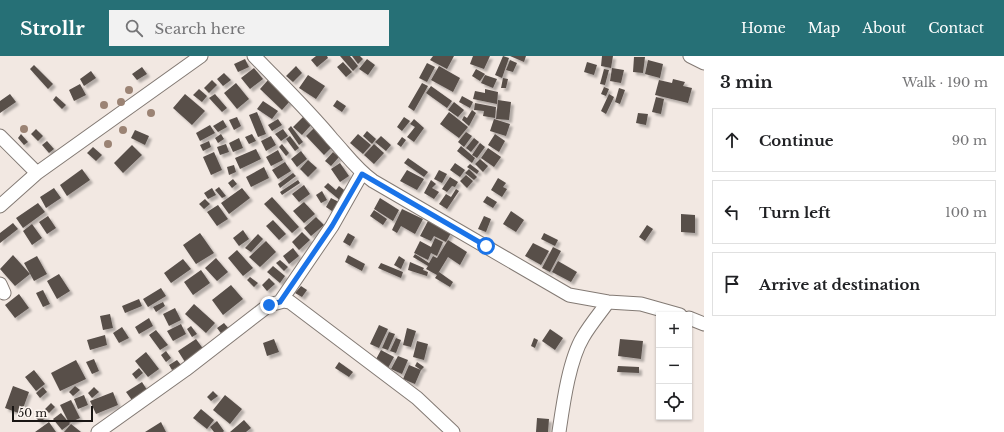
<!DOCTYPE html>
<meta charset="utf-8">
<style>
:root{--surface:#fff;--page:#f2f2f2;--text:#202124;--muted:#757577;--line:#e0e0e0;--accent:#267076}
body{margin:0;font-family:"Libre Baskerville",serif;background:var(--page);color:var(--text)}
.controls{position:absolute;right:12px;bottom:12px;display:grid;overflow:hidden;border-radius:0px;box-shadow:0 1px 3px #0004}
.controls button{width:36px;height:36px;display:grid;place-items:center;padding:0;border:0;border-bottom:1px solid var(--line);background:var(--surface);color:var(--text);font:20px sans-serif}
.scale{position:absolute;left:12px;bottom:10px;width:81px;box-sizing:border-box;padding-left:4px;border:2px solid #191513;border-top:0;font-size:11px;line-height:14px;white-space:nowrap;color:#191513;-webkit-text-stroke:3px #fef6f1;paint-order:stroke}
.stop{position:absolute;width:12px;height:12px;margin:-9px;border:3px solid #1a73e8;border-radius:50%;background:#fff}
.stop.end{background:#1a73e8;border-color:#fff;box-shadow:0 1px 4px #0008}
.list{margin:0;padding:0;list-style:none}
h2{display:flex;justify-content:space-between;align-items:center;height:52px;margin:0;padding:0 16px;font-size:17px}
h2 small{font-size:13px;font-weight:400;color:var(--muted)}
.list li{display:grid;grid-template-columns:26px 1fr auto;gap:12px;align-items:center;box-sizing:border-box;height:64px;margin:0 8px 8px;padding:0 8px;border:1px solid var(--line);border-radius:0px}
.list b{display:block;font-size:15px;white-space:nowrap}
.list em{font-size:13px;font-style:normal;color:var(--muted)}
.icon{flex:none;width:22px;height:22px;fill:none;stroke:currentColor;stroke-width:2;stroke-linecap:round;stroke-linejoin:round}
.map{position:relative;flex:none;width:704px;height:376px;overflow:hidden}
header{display:flex;align-items:center;gap:24px;box-sizing:border-box;height:56px;padding:0 20px;background:var(--accent);color:#fff}
header strong{font-size:19px}
nav{display:flex;gap:22px;margin-inline-start:auto;font-size:14px}
.search{width:280px;height:36px;background:var(--page);display:flex;align-items:center;gap:10px;box-sizing:border-box;padding:0 14px;border-radius:0px;color:var(--muted);font-size:15px}
main{display:flex}
aside{flex:1;background:var(--surface)}
.map>svg:first-child{display:block}
.building{fill:#584f4a;filter:url(#shadow)}
.lines{fill:none;stroke-linecap:round;stroke-linejoin:round}
.minor-casing{stroke:#837a74;stroke-width:15}
.minor{stroke:#fff;stroke-width:13}
.tree{fill:#9b8374}
.route{stroke:#1a73e8;stroke-width:5}
</style>
<header>
<strong>Strollr</strong>
<div class="search"><svg class="icon" aria-label="search" viewBox="0 0 24 24"><circle cx="10" cy="10" r="6"/><path d="M15 15l6 6"/></svg>Search here</div>
<nav><a>Home</a><a>Map</a><a>About</a><a>Contact</a></nav>
</header>
<main>
<div class="map">
<svg width="704" height="376" viewBox="0 0 704 376">
<defs>
<filter id="shadow"><feDropShadow dx="3" dy="3" stdDeviation="1" flood-color="#0004"/></filter>
</defs>
<rect width="100%" height="100%" fill="#f2e8e2"/>
<path class="building" d="M 316,0 L 327,0 L 328,2 L 317,11 L 311,4 Z
M 340,0 L 350,0 L 358,10 L 353,15 Z
M 352,0 L 360,0 L 363,3 L 358,8 Z
M 433,0 L 454,0 L 447,13 L 430,4 Z
M 473,0 L 490,0 L 484,13 L 470,8 Z
M 503,0 L 509,2 L 502,22 L 495,19 Z
M 510,0 L 526,0 L 524,6 Z
M 602,0 L 613,0 L 611,12 L 601,10 Z
M 634,1 L 645,1 L 643,17 L 633,16 Z
M 245,3 L 249,11 L 238,16 L 234,8 Z
M 367,3 L 375,9 L 368,19 L 359,13 Z
M 510,4 L 517,7 L 513,16 L 506,14 Z
M 648,4 L 663,8 L 660,22 L 645,18 Z
M 343,6 L 352,16 L 346,21 L 337,11 Z
M 587,6 L 597,9 L 594,19 L 584,16 Z
M 427,7 L 435,11 L 427,26 L 419,22 Z
M 34,9 L 53,28 L 48,33 L 30,13 Z
M 296,10 L 302,17 L 293,26 L 286,20 Z
M 439,10 L 460,22 L 453,36 L 431,24 Z
M 142,11 L 147,18 L 137,24 L 132,18 Z
M 254,12 L 263,23 L 250,33 L 241,22 Z
M 612,12 L 624,14 L 621,27 L 610,25 Z
M 476,13 L 485,18 L 480,25 L 472,20 Z
M 604,13 L 609,14 L 605,29 L 600,28 Z
M 91,15 L 96,22 L 84,30 L 80,23 Z
M 224,17 L 231,24 L 223,30 L 217,23 Z
M 308,19 L 325,30 L 316,43 L 299,32 Z
M 485,19 L 497,23 L 493,32 L 481,27 Z
M 503,22 L 508,23 L 506,32 L 501,32 Z
M 673,23 L 685,26 L 683,30 L 692,32 L 688,47 L 655,39 L 659,24 L 672,27 Z
M 212,24 L 217,29 L 209,37 L 204,32 Z
M 268,24 L 290,45 L 282,54 L 260,33 Z
M 236,27 L 249,43 L 237,53 L 224,37 Z
M 422,27 L 428,30 L 414,55 L 408,51 Z
M 80,28 L 86,39 L 74,45 L 69,34 Z
M 431,30 L 452,45 L 447,52 L 426,37 Z
M 604,31 L 609,33 L 606,40 L 601,38 Z
M 619,32 L 625,34 L 620,48 L 615,46 Z
M 199,33 L 207,40 L 202,46 L 193,39 Z
M 485,33 L 498,36 L 497,48 L 473,43 L 475,35 L 485,37 Z
M 10,38 L 16,46 L 0,57 L 0,45 Z
M 185,38 L 205,55 L 192,69 L 173,52 Z
M 215,38 L 227,52 L 222,56 L 209,42 Z
M 609,38 L 614,41 L 606,58 L 601,55 Z
M 56,40 L 66,49 L 62,53 L 53,44 Z
M 462,40 L 473,46 L 470,52 L 459,46 Z
M 656,41 L 664,43 L 661,58 L 652,56 Z
M 337,44 L 346,50 L 342,56 L 333,50 Z
M 498,44 L 511,46 L 509,64 L 496,63 Z
M 263,45 L 278,55 L 272,63 L 257,53 Z
M 454,46 L 464,54 L 458,61 L 448,54 Z
M 475,47 L 496,51 L 495,62 L 483,60 L 484,55 L 474,54 Z
M 472,54 L 476,57 L 469,70 L 462,64 L 464,60 L 467,62 Z
M 257,56 L 266,78 L 258,81 L 249,59 Z
M 449,56 L 468,71 L 459,82 L 440,68 Z
M 638,57 L 648,58 L 646,69 L 636,67 Z
M 237,61 L 241,70 L 234,74 L 229,64 Z
M 303,61 L 311,69 L 302,79 L 293,71 Z
M 404,61 L 410,65 L 402,75 L 397,71 Z
M 278,63 L 282,69 L 272,75 L 268,69 Z
M 414,63 L 424,72 L 414,86 L 407,81 L 415,71 L 410,68 Z
M 494,63 L 510,68 L 506,80 L 490,75 Z
M 223,64 L 227,71 L 218,76 L 213,70 Z
M 210,69 L 215,77 L 200,85 L 196,77 Z
M 291,70 L 303,86 L 299,89 L 288,73 Z
M 314,72 L 332,91 L 324,99 L 306,80 Z
M 36,73 L 43,80 L 38,85 L 31,78 Z
M 283,73 L 288,80 L 281,85 L 275,78 Z
M 135,74 L 149,80 L 145,89 L 131,82 Z
M 367,75 L 376,83 L 372,88 L 363,80 Z
M 466,76 L 472,80 L 464,91 L 458,86 Z
M 21,78 L 28,86 L 24,89 L 18,82 Z
M 221,78 L 224,83 L 218,87 L 215,82 Z
M 252,78 L 256,85 L 249,88 L 245,81 Z
M 358,78 L 371,89 L 363,98 L 350,87 Z
M 495,78 L 505,85 L 499,96 L 488,89 Z
M 271,80 L 276,89 L 266,95 L 261,85 Z
M 290,80 L 299,92 L 295,95 L 286,83 Z
M 381,80 L 391,89 L 386,95 L 375,86 Z
M 402,81 L 406,84 L 401,91 L 397,88 Z
M 239,82 L 243,92 L 233,96 L 229,87 Z
M 474,82 L 479,86 L 471,96 L 466,92 Z
M 47,85 L 54,93 L 49,97 L 42,89 Z
M 209,85 L 211,91 L 203,95 L 200,89 Z
M 480,87 L 485,91 L 477,102 L 472,99 Z
M 226,88 L 229,96 L 220,99 L 217,91 Z
M 282,88 L 289,97 L 286,100 L 279,91 Z
M 374,88 L 384,97 L 374,108 L 364,99 Z
M 132,89 L 142,99 L 123,117 L 114,107 Z
M 461,90 L 475,102 L 472,107 L 457,95 Z
M 93,91 L 102,99 L 96,105 L 87,97 Z
M 488,92 L 501,101 L 494,111 L 481,102 Z
M 256,93 L 261,103 L 240,113 L 235,102 Z
M 278,94 L 283,104 L 271,110 L 266,101 Z
M 301,95 L 307,103 L 297,111 L 291,103 Z
M 214,96 L 222,114 L 211,119 L 203,101 Z
M 333,96 L 339,101 L 331,110 L 325,105 Z
M 408,102 L 428,116 L 424,121 L 404,107 Z
M 480,103 L 488,110 L 483,116 L 475,108 Z
M 308,104 L 317,112 L 308,121 L 300,113 Z
M 285,106 L 291,115 L 278,123 L 272,114 Z
M 340,107 L 349,120 L 340,126 L 331,113 Z
M 455,107 L 465,114 L 460,121 L 450,114 Z
M 470,108 L 479,115 L 477,118 L 467,111 Z
M 234,109 L 236,116 L 229,119 L 227,111 Z
M 264,111 L 269,122 L 251,131 L 246,121 Z
M 82,113 L 90,124 L 67,140 L 60,129 Z
M 469,113 L 477,121 L 474,124 L 465,117 Z
M 407,114 L 424,123 L 417,134 L 400,125 Z
M 439,114 L 447,118 L 442,127 L 434,123 Z
M 293,117 L 296,120 L 280,132 L 278,128 Z
M 466,119 L 473,125 L 467,132 L 460,125 Z
M 450,121 L 458,126 L 455,131 L 452,130 L 447,136 L 442,133 Z
M 498,122 L 506,127 L 503,131 L 507,133 L 502,141 L 491,134 Z
M 233,123 L 237,128 L 232,132 L 228,127 Z
M 298,124 L 300,127 L 282,139 L 280,136 Z
M 431,124 L 436,128 L 432,132 L 439,136 L 434,143 L 424,137 Z
M 328,127 L 336,134 L 339,130 L 348,137 L 342,146 L 324,131 Z
M 304,129 L 310,138 L 299,146 L 292,138 Z
M 219,131 L 226,140 L 222,142 L 215,134 Z
M 54,132 L 61,142 L 46,152 L 40,141 Z
M 212,132 L 216,139 L 208,143 L 204,137 Z
M 242,132 L 250,142 L 229,158 L 221,147 Z
M 456,133 L 459,135 L 447,153 L 439,148 L 446,138 L 451,141 Z
M 322,135 L 327,144 L 321,147 L 316,139 Z
M 487,140 L 497,146 L 493,152 L 483,146 Z
M 272,141 L 299,171 L 292,177 L 264,148 Z
M 331,142 L 341,147 L 335,157 L 326,151 Z
M 380,142 L 399,154 L 393,165 L 374,153 Z
M 205,143 L 210,148 L 204,153 L 199,148 Z
M 304,146 L 315,158 L 304,167 L 293,155 Z
M 38,147 L 45,156 L 23,172 L 16,162 Z
M 218,149 L 228,163 L 217,170 L 207,156 Z
M 402,153 L 423,163 L 415,178 L 401,170 L 397,177 L 392,174 Z
M 374,154 L 387,163 L 383,169 L 370,160 Z
M 511,155 L 524,164 L 516,176 L 503,168 Z
M 681,158 L 695,159 L 695,177 L 681,176 Z
M 48,160 L 56,172 L 47,178 L 39,166 Z
M 484,160 L 491,163 L 486,176 L 478,173 Z
M 316,161 L 324,169 L 311,180 L 304,172 Z
M 273,164 L 286,178 L 279,184 L 266,170 Z
M 428,165 L 451,177 L 446,186 L 434,180 L 431,185 L 420,180 Z
M 13,167 L 18,173 L 0,187 L 0,177 Z
M 32,168 L 42,182 L 32,189 L 23,175 Z
M 647,169 L 653,173 L 645,185 L 639,181 Z
M 243,174 L 249,183 L 239,190 L 233,182 Z
M 302,176 L 310,184 L 299,194 L 292,186 Z
M 200,177 L 214,197 L 196,208 L 183,189 Z
M 348,177 L 355,181 L 350,190 L 343,186 Z
M 544,177 L 558,184 L 555,190 L 541,183 Z
M 258,178 L 263,183 L 251,196 L 245,192 Z
M 435,182 L 443,186 L 437,200 L 431,197 L 428,204 L 414,197 L 420,185 L 431,191 Z
M 448,184 L 467,196 L 460,209 L 448,201 L 437,219 L 426,213 L 428,210 L 413,201 L 415,198 L 429,207 L 433,200 L 437,202 Z
M 266,185 L 276,196 L 260,211 L 249,201 Z
M 533,187 L 549,195 L 541,209 L 525,200 Z
M 553,191 L 561,195 L 550,216 L 542,212 Z
M 293,192 L 299,200 L 289,208 L 283,200 Z
M 237,194 L 253,212 L 243,220 L 228,202 Z
M 13,199 L 30,218 L 15,230 L 0,213 Z
M 348,199 L 365,208 L 362,215 L 345,206 Z
M 37,200 L 47,218 L 34,225 L 24,207 Z
M 399,200 L 405,204 L 401,213 L 394,209 Z
M 216,202 L 228,216 L 217,225 L 205,212 Z
M 183,203 L 191,213 L 171,227 L 164,217 Z
M 280,204 L 288,211 L 284,215 L 276,207 Z
M 558,205 L 577,216 L 571,226 L 552,216 Z
M 410,206 L 424,212 L 423,214 L 428,216 L 427,220 L 408,214 Z
M 381,207 L 403,216 L 401,222 L 378,212 Z
M 273,210 L 285,220 L 280,227 L 267,216 Z
M 201,214 L 210,227 L 193,239 L 184,226 Z
M 439,216 L 453,226 L 450,231 L 435,222 Z
M 59,218 L 70,235 L 57,243 L 47,225 Z
M 250,221 L 258,227 L 254,231 L 247,224 Z
M 269,222 L 275,228 L 267,235 L 262,229 Z
M 231,229 L 243,243 L 223,259 L 212,244 Z
M 301,230 L 307,234 L 302,241 L 295,237 Z
M 161,232 L 166,240 L 148,251 L 143,243 Z
M 43,234 L 50,248 L 43,251 L 36,237 Z
M 19,238 L 29,252 L 15,262 L 5,249 Z
M 139,243 L 142,250 L 125,257 L 122,250 Z
M 163,246 L 165,250 L 156,256 L 153,251 Z
M 194,248 L 215,267 L 206,277 L 185,258 Z
M 175,252 L 181,264 L 169,270 L 163,258 Z
M 110,258 L 113,272 L 103,274 L 100,260 Z
M 149,262 L 153,270 L 139,278 L 135,271 Z
M 224,267 L 230,274 L 223,280 L 217,272 Z
M 181,268 L 186,278 L 173,285 L 167,275 Z
M 379,269 L 388,273 L 379,292 L 370,288 Z
M 191,270 L 197,278 L 192,281 L 187,273 Z
M 122,271 L 129,282 L 119,287 L 113,277 Z
M 407,272 L 416,275 L 411,291 L 403,289 Z
M 550,273 L 563,282 L 555,294 L 542,285 Z
M 156,274 L 168,289 L 160,294 L 149,279 Z
M 389,276 L 395,278 L 388,294 L 382,292 Z
M 105,279 L 107,289 L 90,294 L 87,284 Z
M 396,282 L 401,284 L 396,297 L 390,295 Z
M 534,282 L 538,284 L 535,292 L 531,290 Z
M 196,283 L 204,294 L 185,306 L 178,295 Z
M 274,283 L 279,296 L 267,300 L 263,287 Z
M 620,283 L 643,285 L 641,303 L 618,300 Z
M 417,285 L 428,288 L 424,304 L 413,301 Z
M 381,294 L 394,301 L 388,312 L 375,305 Z
M 166,295 L 171,302 L 166,306 L 161,299 Z
M 146,296 L 159,313 L 148,321 L 135,305 Z
M 398,300 L 408,304 L 402,318 L 391,313 Z
M 94,303 L 99,315 L 92,318 L 86,306 Z
M 76,304 L 86,323 L 60,335 L 51,317 Z
M 177,304 L 181,309 L 172,314 L 169,309 Z
M 339,306 L 353,316 L 349,321 L 335,312 Z
M 417,306 L 424,311 L 421,314 L 415,328 L 403,323 L 409,309 L 421,314 L 415,310 Z
M 618,310 L 639,311 L 639,317 L 617,316 Z
M 139,312 L 143,317 L 136,323 L 132,318 Z
M 34,314 L 45,328 L 36,335 L 25,321 Z
M 142,326 L 149,337 L 134,347 L 126,336 Z
M 13,330 L 29,336 L 21,358 L 5,352 Z
M 75,330 L 80,334 L 73,340 L 69,336 Z
M 43,331 L 47,336 L 40,342 L 36,337 Z
M 94,331 L 99,336 L 92,342 L 88,337 Z
M 213,335 L 218,340 L 211,345 L 207,341 Z
M 113,336 L 118,349 L 96,358 L 90,345 Z
M 84,339 L 88,349 L 78,353 L 74,343 Z
M 225,339 L 242,353 L 230,368 L 213,354 Z
M 71,344 L 80,362 L 69,367 L 60,349 Z
M 51,347 L 55,351 L 49,357 L 45,353 Z
M 201,353 L 214,364 L 207,373 L 193,362 Z
M 43,356 L 47,361 L 40,366 L 36,362 Z
M 61,357 L 70,368 L 62,374 L 53,363 Z
M 537,362 L 549,363 L 548,376 L 536,376 Z
M 244,364 L 251,372 L 246,376 L 230,376 Z
M 217,365 L 224,375 L 223,376 L 214,376 L 210,371 Z
M 49,366 L 56,376 L 35,376 Z
M 161,366 L 166,376 L 145,376 Z
M 71,368 L 81,376 L 64,376 Z"/>
<g class="lines">
<g class="minor-casing">
<path id="minor" d="M 254,0 C 280,27 308,54 332,83 C 346,98 356,113 373,125 L 569,239 L 608,246 L 641,248 L 680,259
M 690,0 L 704,7
M 0,80 L 37,117
M 0,150 L 37,117 L 201,0
M 0,228 L 4,237
M 280,246 L 332,170 L 362,117
M 689,262 L 704,268
M 98,376 L 185,314 L 269,249 L 284,245 L 290,246 L 417,342 L 453,376
M 559,376 C 563,349 569,304 583,281 C 590,269 600,257 608,246"/>
</g>
<use href="#minor" class="minor"/>
</g>
<g class="tree">
<circle cx="129" cy="34" r="4"/>
<circle cx="121" cy="46" r="4"/>
<circle cx="104" cy="49" r="4"/>
<circle cx="151" cy="57" r="4"/>
<circle cx="24" cy="73" r="4"/>
<circle cx="123" cy="74" r="4"/>
<circle cx="108" cy="88" r="4"/>
</g>
<g class="lines">
<path class="route" d="M 269,249 L 280,246 L 332,170 L 362,118 L 486,190"/>
</g>
</svg>
<div class="controls">
<button>+</button>
<button>−</button>
<button><svg class="icon" aria-label="locate" viewBox="0 0 24 24"><circle cx="12" cy="12" r="6"/><path d="M12 2v4M12 18v4M2 12h4M18 12h4"/></svg></button>
</div>
<div class="scale">50 m</div>
<div class="stop" style="left:486px;top:190px"></div>
<div class="stop end" style="left:269px;top:249px"></div>
</div>
<aside>
<h2>3 min<small>Walk · 190 m</small></h2>
<ul class="list">
<li><svg class="icon" aria-label="ahead" viewBox="0 0 24 24"><path d="M12 20V5M6 11l6-6 6 6"/></svg><div><b>Continue</b></div><em>90 m</em></li>
<li><svg class="icon" aria-label="left" viewBox="0 0 24 24"><path d="M17 20v-9H6M10 6l-5 5 5 5"/></svg><div><b>Turn left</b></div><em>100 m</em></li>
<li><svg class="icon" aria-label="arrive" viewBox="0 0 24 24"><path d="M6 21V4h12l-3 4 3 4H6"/></svg><div><b>Arrive at destination</b></div></li>
</ul>
</aside>
</main>
